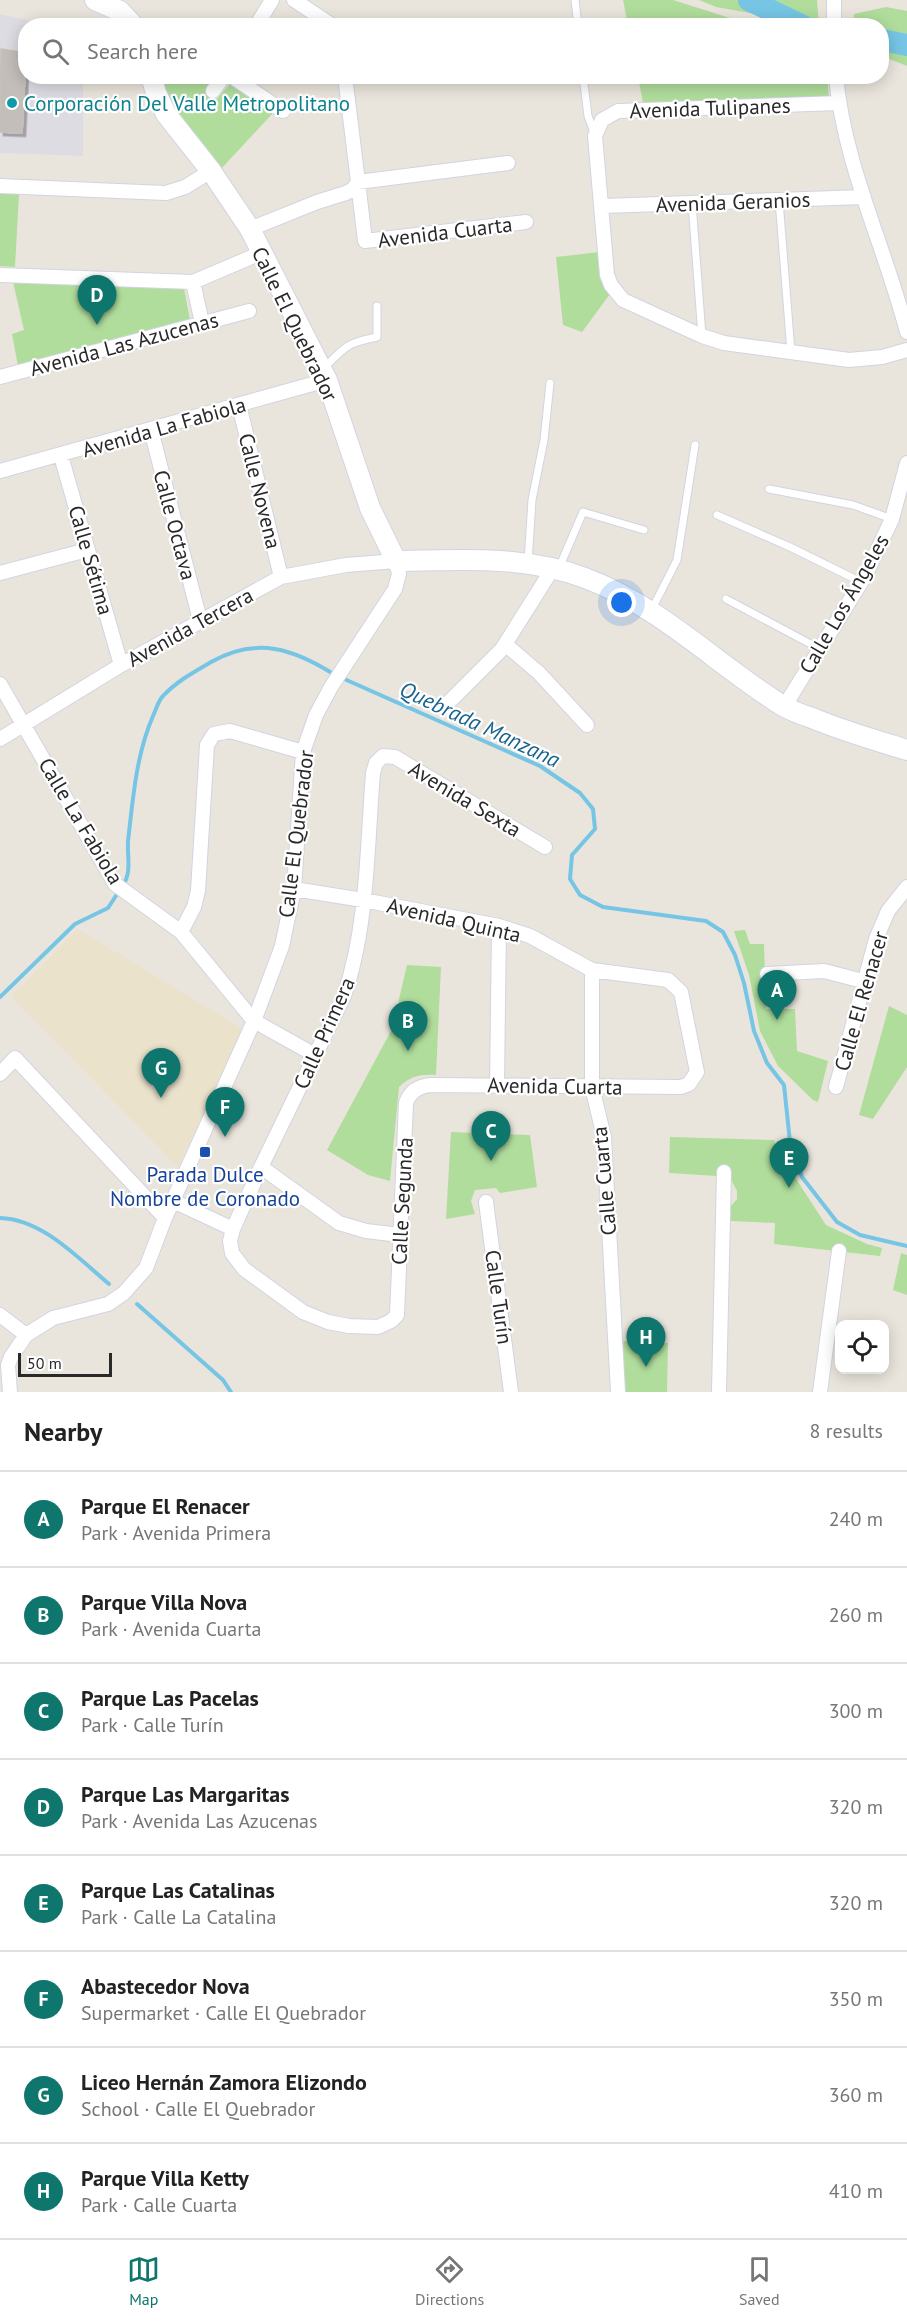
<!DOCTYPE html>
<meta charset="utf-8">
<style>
:root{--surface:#fff;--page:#f2f2f2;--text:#222;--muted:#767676;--line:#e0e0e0;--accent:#0f766e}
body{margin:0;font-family:"PT Sans",sans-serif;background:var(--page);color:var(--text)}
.controls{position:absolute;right:18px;bottom:18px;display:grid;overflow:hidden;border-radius:12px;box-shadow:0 3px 15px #0003}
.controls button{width:54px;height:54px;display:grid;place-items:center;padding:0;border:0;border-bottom:2px solid var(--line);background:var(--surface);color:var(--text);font:30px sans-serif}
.scale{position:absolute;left:18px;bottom:15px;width:94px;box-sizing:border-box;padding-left:6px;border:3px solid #292929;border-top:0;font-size:16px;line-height:21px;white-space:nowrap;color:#292929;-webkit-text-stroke:4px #fff;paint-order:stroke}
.you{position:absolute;left:622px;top:603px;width:21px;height:21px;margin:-15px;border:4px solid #fff;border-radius:50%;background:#1a73e8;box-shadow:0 0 0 9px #1a73e833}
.badge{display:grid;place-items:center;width:39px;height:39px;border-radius:50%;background:var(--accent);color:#fff;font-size:20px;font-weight:700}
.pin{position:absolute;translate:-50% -50px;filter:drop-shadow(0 2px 3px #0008)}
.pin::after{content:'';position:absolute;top:32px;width:21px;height:18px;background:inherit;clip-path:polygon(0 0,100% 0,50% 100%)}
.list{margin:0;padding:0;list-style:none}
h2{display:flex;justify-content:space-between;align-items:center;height:78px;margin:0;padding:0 24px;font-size:26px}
h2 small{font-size:20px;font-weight:400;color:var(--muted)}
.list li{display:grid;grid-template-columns:39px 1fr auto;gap:18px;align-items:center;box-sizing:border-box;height:96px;padding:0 24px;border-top:2px solid var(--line)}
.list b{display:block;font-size:22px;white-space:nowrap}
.list p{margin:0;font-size:20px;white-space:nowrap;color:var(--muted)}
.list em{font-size:20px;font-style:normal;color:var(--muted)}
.icon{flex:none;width:33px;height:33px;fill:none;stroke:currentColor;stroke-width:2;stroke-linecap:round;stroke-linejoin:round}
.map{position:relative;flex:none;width:907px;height:1392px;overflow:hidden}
.search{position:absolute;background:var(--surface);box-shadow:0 3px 15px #0003;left:18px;right:18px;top:18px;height:66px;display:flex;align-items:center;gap:15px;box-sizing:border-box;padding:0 21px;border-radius:24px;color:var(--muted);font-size:22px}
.sheet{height:846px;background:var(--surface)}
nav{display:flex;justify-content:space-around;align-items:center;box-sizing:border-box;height:84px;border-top:2px solid var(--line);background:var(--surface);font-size:16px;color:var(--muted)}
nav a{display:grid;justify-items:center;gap:3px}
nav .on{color:var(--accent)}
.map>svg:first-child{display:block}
.industrial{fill:#dedce3}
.education{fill:#ebe2cc}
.green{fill:#b0dd9c}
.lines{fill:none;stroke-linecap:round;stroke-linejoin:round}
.stream{stroke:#76c5e5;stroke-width:4}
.river{stroke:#76c5e5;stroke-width:22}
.building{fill:#c3beb9;stroke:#c6c0b6;stroke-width:1.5;filter:url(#shadow)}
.lane-casing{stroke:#d1d4e1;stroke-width:9}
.street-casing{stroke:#d1d4e1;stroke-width:16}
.secondary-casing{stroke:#d1d4e1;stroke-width:22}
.lane{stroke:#fff;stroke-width:7}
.street{stroke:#fff;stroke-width:14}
.secondary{stroke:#fff;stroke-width:20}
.culture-dot{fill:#0f9aa8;stroke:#fff;stroke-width:2}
.transit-dot{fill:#1a4fb4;stroke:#fff;stroke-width:2}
.labels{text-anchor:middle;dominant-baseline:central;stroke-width:4.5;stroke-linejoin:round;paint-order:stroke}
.culture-label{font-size:21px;fill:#0d838f;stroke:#fff;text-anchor:start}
.street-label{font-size:21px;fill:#292929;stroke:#fff}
.transit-label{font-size:21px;fill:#164399;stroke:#fff}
.water-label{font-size:22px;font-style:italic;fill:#176390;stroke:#fff}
</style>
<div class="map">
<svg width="907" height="1392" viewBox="0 0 907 1392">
<defs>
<filter id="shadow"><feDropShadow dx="3.5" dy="3.5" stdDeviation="0" flood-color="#0004"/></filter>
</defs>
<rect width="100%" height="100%" fill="#eae5dc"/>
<path class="industrial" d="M 0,14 L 50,25 L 26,26 L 26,76 L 83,77 L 83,156 L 0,153 Z"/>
<path class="education" d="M 78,929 L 244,1030 L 178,1167 L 11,996 Z"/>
<path class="green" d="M 623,0 L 673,0 L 752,25 L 628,25 Z
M 699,0 L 817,0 L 819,25 L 716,7 Z
M 886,7 L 907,11 L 907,66 L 882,56 L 882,26 L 853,25 L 854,14 Z
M 168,77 L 201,77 L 211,84 L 206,92 L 217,99 L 230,84 L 273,113 L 220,170 L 196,140 L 162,88 Z
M 638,77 L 827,77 L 829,97 L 643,103 Z
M 0,193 L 19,194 L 15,267 L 0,266 Z
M 600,252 L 610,294 L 582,332 L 563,325 L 556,257 Z
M 13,282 L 184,288 L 190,320 L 18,366 L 12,334 L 24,330 Z
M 745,930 L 750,944 L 764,944 L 766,1009 L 795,1009 L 797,1051 L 828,1061 L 818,1102 L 813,1100 L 778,1066 L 760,1031 L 749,975 L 734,931 Z
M 407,965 L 441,967 L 436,1075 C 420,1074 411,1076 399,1087 L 390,1181 L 368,1175 L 327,1150 L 392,1029 Z
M 889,1006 L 907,1015 L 907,1067 L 873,1119 L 859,1115 Z
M 451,1132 L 530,1135 L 537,1187 L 500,1193 L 496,1188 L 475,1190 L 471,1201 L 475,1214 L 446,1219 Z
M 670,1137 L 774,1140 L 778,1151 L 826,1225 L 867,1244 L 882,1248 L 880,1256 L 774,1244 L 775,1223 L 731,1221 L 731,1206 L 737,1199 L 737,1191 L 729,1176 L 730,1167 L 718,1167 L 717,1176 L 669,1173 Z
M 901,1253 L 907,1255 L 907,1295 L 893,1290 Z
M 621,1341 L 668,1343 L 667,1392 L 626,1392 Z"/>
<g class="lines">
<path class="stream" d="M 342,678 L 540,766 L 580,793 L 593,809 L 595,829 L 572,855 L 570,879 L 580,895 L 603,907 L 706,921 L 723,932 L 735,955 L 744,983 L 754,1031 L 767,1063 L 784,1085 L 790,1142 L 802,1177 L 837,1222 L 860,1235 L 907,1246
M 123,885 C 132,872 127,856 128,841 C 133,799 136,755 153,716 C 156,710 158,701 163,696 C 177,681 194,672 211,662 C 257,636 294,649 335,675
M 0,997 L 75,924 L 108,908 L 119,891
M 0,1218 C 42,1219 78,1258 109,1284
M 137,1304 L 223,1380 L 231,1392"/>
<path class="river" d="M 749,0 L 803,26
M 882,40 L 907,45"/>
</g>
<path class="building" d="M 1,49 L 26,53 L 22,133 L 0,132 Z"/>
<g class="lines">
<g class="lane-casing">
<path id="lane" d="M 575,0 L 578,26
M 583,76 L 588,116 L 595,135
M 779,200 L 791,352
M 692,203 L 702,336
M 323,369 C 345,347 346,343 377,337 L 377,306
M 769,489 L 853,505 L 892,519
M 717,515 L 790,547 L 861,582
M 528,562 L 532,500 L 544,440 L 550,383
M 559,568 L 583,512 L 644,530
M 726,599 L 820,649
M 651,611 L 677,560 L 695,445"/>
</g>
<g class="street-casing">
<path id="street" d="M 294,0 L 333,26
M 834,0 L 834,26
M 256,26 L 272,0
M 231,76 L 283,111
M 836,76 C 844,165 885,247 907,332
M 213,91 L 224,76
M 838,103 L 618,111 L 602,120 L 595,136 L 607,275 L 611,285 L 623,300 L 702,336 L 724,343 L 849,360 L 882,357 L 907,350
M 508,163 L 358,182 L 365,241 L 526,222
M 0,186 L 166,193 L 185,187 L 211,171
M 602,206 L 864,197
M 250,229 L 317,202 L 346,193 L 353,189 L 358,182 L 345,76
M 0,275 L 193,282 L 261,253
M 193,282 L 202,323
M 0,377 L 249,311
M 239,405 L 281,577
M 151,430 L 200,620
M 61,456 L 121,665
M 0,471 L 327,380
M 0,573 L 87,550
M 505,644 L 539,673 L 587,725
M 0,684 L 115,884 L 181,932 L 254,1021 L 315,1055
M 444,707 L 502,649 L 553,568
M 784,707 L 865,576 L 892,519 L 907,463
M 0,739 L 121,665 L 281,577 L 346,565 L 396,561 L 399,574 L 395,589 L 331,687 L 316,715 L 303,752 L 294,889 L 282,946 L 254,1021 L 165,1218 L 146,1268 L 124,1293 L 108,1304 L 53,1318 L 26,1335 L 11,1357 L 8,1365 L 10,1392
M 181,932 L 194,907 L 198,891 L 207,745 L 214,734 L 230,731 L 303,752
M 592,970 L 592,1087 L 604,1137 L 618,1392
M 767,974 L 824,971 L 863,981
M 0,1074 L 15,1058 L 165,1218
M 497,1085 L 499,926
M 836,1087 L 876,939 L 888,911 L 907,887
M 261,1167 L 339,1223 L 366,1231 L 400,1235
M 173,1201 L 233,1229 L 230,1241 L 232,1253 L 244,1269 L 303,1312 L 328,1322 L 349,1326 L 378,1327 L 391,1321 L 397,1315 L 406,1103 C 410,1091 419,1086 431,1085 L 681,1087 L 689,1084 L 697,1072 L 681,992 L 668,980 L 592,970 L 530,936 L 499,926 L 363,900 L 294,889
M 486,1202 L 511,1392
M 233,1229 L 261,1167 L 344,996 C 368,926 367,846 373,773 L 376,763 L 383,756 L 395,757 L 545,847
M 0,1315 L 26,1335
M 719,1392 L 724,1172
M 820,1392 L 839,1251"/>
</g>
<g class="secondary-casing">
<path id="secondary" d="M 95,0 L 120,11 L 134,26
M 151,76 L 156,93 L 166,114 L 211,171 L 250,229 L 327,380 L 370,508 L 396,561 C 461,560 524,555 585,578 C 660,606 716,664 783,706 C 792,711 803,715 812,718 C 843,731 875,740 907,750"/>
</g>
<use href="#lane" class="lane"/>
<use href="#street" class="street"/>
<use href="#secondary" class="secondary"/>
</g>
<circle class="culture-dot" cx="12" cy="103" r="6"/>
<rect class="transit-dot" x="199" y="1146" width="12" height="12" rx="3"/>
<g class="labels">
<g class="culture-label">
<text x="24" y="103">Corporación Del Valle Metropolitano</text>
</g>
<g class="street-label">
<text transform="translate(710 108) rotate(-2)">Avenida Tulipanes</text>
<text transform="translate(733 202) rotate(-2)">Avenida Geranios</text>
<text transform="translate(445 232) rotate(-7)">Avenida Cuarta</text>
<text transform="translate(295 324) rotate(64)">Calle El Quebrador</text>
<text transform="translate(124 344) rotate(-15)">Avenida Las Azucenas</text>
<text transform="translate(164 427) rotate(-16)">Avenida La Fabiola</text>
<text transform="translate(260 491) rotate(76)">Calle Novena</text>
<text transform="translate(175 525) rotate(75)">Calle Octava</text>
<text transform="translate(91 560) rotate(74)">Calle Sétima</text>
<text transform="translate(844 604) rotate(-60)">Calle Los Ángeles</text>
<text transform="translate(190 627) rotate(-29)">Avenida Tercera</text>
<text transform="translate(465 799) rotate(31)">Avenida Sexta</text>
<text transform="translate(81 821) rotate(59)">Calle La Fabiola</text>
<text transform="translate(296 834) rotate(-83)">Calle El Quebrador</text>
<text transform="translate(454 920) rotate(13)">Avenida Quinta</text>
<text transform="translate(861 1001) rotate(-74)">Calle El Renacer</text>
<text transform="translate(324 1033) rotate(-66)">Calle Primera</text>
<text transform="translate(555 1086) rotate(1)">Avenida Cuarta</text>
<text transform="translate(604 1181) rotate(-95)">Calle Cuarta</text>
<text transform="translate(402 1201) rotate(-87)">Calle Segunda</text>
<text transform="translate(499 1297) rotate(82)">Calle Turín</text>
</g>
<g class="transit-label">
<text x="205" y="1174">Parada Dulce<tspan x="205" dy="24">Nombre de Coronado</tspan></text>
</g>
<g class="water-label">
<text transform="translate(480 724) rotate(25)">Quebrada Manzana</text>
</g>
</g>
</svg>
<div class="controls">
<button><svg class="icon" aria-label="locate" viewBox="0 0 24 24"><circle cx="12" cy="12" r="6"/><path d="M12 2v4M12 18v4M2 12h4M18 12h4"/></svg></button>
</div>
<div class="scale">50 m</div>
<div class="you"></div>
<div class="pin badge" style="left:777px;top:1020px">A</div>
<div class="pin badge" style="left:408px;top:1051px">B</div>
<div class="pin badge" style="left:491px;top:1161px">C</div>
<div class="pin badge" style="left:97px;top:325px">D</div>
<div class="pin badge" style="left:789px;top:1188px">E</div>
<div class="pin badge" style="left:225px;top:1137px">F</div>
<div class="pin badge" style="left:161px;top:1098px">G</div>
<div class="pin badge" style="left:646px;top:1367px">H</div>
<div class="search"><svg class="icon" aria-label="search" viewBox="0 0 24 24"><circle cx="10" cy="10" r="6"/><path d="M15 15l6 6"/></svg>Search here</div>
</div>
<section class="sheet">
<h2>Nearby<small>8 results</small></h2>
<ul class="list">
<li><span class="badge">A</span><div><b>Parque El Renacer</b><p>Park · Avenida Primera</p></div><em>240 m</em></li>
<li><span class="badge">B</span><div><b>Parque Villa Nova</b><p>Park · Avenida Cuarta</p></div><em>260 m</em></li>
<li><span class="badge">C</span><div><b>Parque Las Pacelas</b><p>Park · Calle Turín</p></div><em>300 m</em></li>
<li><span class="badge">D</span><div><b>Parque Las Margaritas</b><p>Park · Avenida Las Azucenas</p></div><em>320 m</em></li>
<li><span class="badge">E</span><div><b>Parque Las Catalinas</b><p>Park · Calle La Catalina</p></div><em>320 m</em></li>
<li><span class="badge">F</span><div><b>Abastecedor Nova</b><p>Supermarket · Calle El Quebrador</p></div><em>350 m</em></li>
<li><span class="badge">G</span><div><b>Liceo Hernán Zamora Elizondo</b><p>School · Calle El Quebrador</p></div><em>360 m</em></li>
<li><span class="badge">H</span><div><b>Parque Villa Ketty</b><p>Park · Calle Cuarta</p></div><em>410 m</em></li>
</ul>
</section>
<nav>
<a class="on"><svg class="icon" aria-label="map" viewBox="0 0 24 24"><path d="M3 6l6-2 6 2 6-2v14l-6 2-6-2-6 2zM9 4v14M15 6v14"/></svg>Map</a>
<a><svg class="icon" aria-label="directions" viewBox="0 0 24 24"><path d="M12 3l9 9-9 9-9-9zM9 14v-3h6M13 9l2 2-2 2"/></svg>Directions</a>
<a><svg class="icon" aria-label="saved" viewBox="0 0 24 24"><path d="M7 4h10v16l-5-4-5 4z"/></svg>Saved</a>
</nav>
